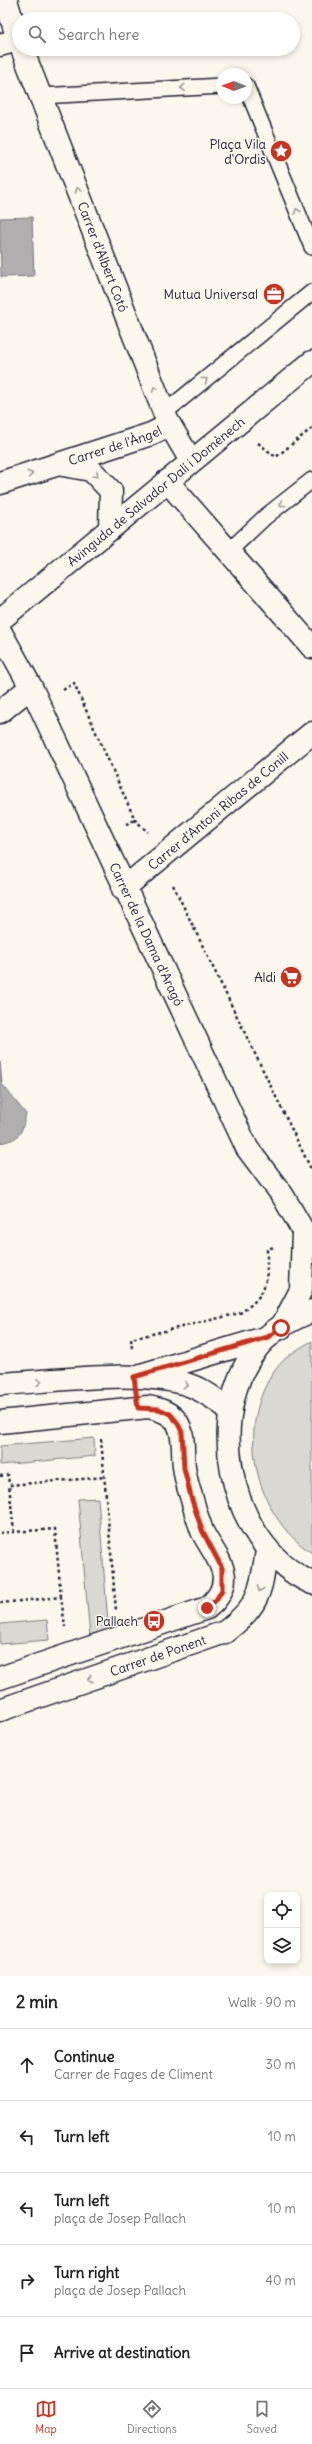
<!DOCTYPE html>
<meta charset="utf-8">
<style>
:root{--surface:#fff;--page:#f6f6f6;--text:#222;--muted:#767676;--line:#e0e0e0;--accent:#c8321e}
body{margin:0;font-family:Delius,sans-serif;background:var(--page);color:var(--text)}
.controls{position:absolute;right:12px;bottom:12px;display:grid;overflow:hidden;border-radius:8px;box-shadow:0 2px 6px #0003}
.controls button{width:36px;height:36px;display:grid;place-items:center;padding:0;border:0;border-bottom:1px solid var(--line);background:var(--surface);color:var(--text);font:20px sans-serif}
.compass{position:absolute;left:216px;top:68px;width:36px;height:36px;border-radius:50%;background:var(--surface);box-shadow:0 2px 6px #0003;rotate:271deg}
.stop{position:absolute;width:12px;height:12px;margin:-9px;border:3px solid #c8321e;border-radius:50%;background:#fff}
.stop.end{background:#c8321e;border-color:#fff;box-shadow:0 1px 4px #0008}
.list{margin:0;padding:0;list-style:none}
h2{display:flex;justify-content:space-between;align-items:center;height:52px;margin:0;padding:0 16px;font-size:17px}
h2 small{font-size:13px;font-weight:400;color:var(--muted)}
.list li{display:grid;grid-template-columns:26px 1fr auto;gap:12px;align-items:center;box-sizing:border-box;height:72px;padding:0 16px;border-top:1px solid var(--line)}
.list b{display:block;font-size:15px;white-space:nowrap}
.list p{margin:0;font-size:13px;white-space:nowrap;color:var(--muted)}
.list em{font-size:13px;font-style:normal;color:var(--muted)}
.icon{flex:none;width:22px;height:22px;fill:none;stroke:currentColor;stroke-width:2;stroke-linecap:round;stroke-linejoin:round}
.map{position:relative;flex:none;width:312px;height:1976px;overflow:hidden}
.search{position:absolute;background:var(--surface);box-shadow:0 2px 6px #0003;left:12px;right:12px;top:12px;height:44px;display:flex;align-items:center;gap:10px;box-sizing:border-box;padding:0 14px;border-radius:22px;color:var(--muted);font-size:15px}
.sheet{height:412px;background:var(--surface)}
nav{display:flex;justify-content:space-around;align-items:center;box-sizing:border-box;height:56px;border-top:1px solid var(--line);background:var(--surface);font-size:11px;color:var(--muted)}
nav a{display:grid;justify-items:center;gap:2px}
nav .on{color:var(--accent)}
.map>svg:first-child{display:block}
.green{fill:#dbd8d3;stroke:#7e7d87}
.water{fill:#b1aeb0;stroke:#787681}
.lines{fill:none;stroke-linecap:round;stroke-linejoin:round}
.service-casing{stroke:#22223b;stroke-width:18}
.pedestrian-casing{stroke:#22223b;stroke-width:25}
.minor-casing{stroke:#22223b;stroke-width:25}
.tertiary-casing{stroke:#22223b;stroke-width:25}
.secondary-casing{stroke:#22223b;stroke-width:25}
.path{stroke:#22223b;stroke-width:2.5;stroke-dasharray:3 3;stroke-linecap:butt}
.service{stroke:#fbf7ec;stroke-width:15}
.pedestrian{stroke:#fbf7ec;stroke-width:22}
.minor{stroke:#fbf7ec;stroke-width:22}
.tertiary{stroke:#fbf7ec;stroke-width:22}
.secondary{stroke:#fbf7ec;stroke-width:22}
.oneway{stroke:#99979c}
.route{stroke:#c8321e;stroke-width:5}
.labels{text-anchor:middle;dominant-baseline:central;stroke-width:3;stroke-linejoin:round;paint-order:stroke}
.poi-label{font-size:13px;fill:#22223b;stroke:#fbf7ec;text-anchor:end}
.street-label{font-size:13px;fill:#22223b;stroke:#fbf7ec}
</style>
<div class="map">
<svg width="312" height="1976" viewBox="0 0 312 1976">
<rect width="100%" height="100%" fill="#fbf7ec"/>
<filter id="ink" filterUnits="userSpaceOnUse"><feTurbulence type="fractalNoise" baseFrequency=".025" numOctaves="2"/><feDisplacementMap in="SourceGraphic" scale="8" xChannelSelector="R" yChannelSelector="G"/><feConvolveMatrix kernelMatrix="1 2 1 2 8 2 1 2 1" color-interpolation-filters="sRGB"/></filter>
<g filter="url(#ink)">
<path class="green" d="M 312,1341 L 312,1553 C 254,1516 234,1425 276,1369 C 285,1356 298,1349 312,1341 Z
M 94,1438 L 95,1456 L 0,1465 L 0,1446 Z
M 98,1498 L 109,1635 L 90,1637 L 78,1499 Z
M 47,1620 L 49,1640 L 0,1644 L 0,1624 Z"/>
<path class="water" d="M 32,217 L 34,276 L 1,277 L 0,218 Z
M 0,1062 L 2,1084 L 26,1114 C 21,1134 21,1139 0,1143 Z"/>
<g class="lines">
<g class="service-casing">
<path id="service" d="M 246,86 L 312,247
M 41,96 L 222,86
M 164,413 L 312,292
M 229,551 L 265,517 L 312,480"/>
</g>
<g class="pedestrian-casing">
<path id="pedestrian" d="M 0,1422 L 148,1407 C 159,1409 170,1412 177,1422 C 185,1434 182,1452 184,1466 C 185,1476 188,1487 191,1496 C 194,1507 198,1520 202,1531 C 209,1546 223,1561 224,1577 C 224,1591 217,1600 207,1608 L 0,1678"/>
</g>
<g class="minor-casing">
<g id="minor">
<path d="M 6,0 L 19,43"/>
<path d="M 0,45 L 18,40"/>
<path id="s1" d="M 22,49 L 167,420 L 191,461"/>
<path d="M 63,465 L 91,470 L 111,491 L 110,528"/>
<path d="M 167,481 L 312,647"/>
<path id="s2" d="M 0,483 L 151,434 L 169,425"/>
<path d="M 0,712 L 31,687"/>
<path id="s3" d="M 123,889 L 312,733"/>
<path d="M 141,1375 L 268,1337"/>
<path d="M 0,1384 C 54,1381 136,1369 186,1384 C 203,1389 217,1401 231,1410"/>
<path id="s4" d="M 0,1710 L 225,1632 C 260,1605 260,1593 267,1551"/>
</g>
</g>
<g class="tertiary-casing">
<g id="tertiary">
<path id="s5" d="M 0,631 L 31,687 L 247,1148 L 283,1196 L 312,1246"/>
<path d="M 312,1311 C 297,1317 279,1326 267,1337 C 199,1403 226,1545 312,1583"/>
<path d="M 281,1328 L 301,1290 L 303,1233"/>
</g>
</g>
<g class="secondary-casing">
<g id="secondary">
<path id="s6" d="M 0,620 L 312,362"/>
</g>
</g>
<path class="path" d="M 258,443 L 276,457 L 312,428
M 63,690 L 74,683 L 135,820 L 148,832
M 126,824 L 135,820
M 173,885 L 312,1171
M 132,1348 L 131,1339 L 240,1313 C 269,1294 267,1281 267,1250 L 273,1247
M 101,1439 L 116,1610
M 0,1476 L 8,1475 L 9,1485
M 14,1532 L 9,1485 L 104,1477
M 0,1533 L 55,1529 L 61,1597
M 0,1603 L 61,1597 L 65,1627"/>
<use href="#service" class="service"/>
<use href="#pedestrian" class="pedestrian"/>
<use href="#minor" class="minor"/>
<use href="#tertiary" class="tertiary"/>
<use href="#secondary" class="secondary"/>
</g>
<defs><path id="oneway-chevron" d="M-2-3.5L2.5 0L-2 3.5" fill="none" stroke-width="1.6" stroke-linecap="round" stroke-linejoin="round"/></defs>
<g class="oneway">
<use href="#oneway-chevron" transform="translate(183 88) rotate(177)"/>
<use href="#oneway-chevron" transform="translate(78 190) rotate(-111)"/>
<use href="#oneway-chevron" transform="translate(297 211) rotate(-112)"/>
<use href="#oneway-chevron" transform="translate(205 380) rotate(-39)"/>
<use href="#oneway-chevron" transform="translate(155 389) rotate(-111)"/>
<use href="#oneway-chevron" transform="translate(30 474) rotate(-18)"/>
<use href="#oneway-chevron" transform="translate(96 475) rotate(46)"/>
<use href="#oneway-chevron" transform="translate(282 504) rotate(141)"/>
<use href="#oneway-chevron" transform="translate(39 1382) rotate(-3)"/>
<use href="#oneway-chevron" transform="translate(186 1385) rotate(15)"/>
<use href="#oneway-chevron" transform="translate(260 1589) rotate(110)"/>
<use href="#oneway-chevron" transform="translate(90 1679) rotate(161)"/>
</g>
</g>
<g class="lines" filter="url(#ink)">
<path class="route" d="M 207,1608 L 216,1600 L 222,1590 L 222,1568 L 202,1530 L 191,1497 L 184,1468 L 182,1432 L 177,1422 L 170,1414 L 159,1409 L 138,1408 L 134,1377 L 268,1337 L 281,1328"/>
</g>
<defs>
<g id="sight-disc" transform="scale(1.15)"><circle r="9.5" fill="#c8321e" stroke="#fbf7ec"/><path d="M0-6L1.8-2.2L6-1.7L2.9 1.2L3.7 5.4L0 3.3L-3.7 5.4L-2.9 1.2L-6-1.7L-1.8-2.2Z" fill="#fff"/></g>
<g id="office-disc" transform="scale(1.15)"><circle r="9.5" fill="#c8321e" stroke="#fbf7ec"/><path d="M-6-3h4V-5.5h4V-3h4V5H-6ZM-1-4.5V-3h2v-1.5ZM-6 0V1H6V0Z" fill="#fff"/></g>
<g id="supermarket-disc" transform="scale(1.15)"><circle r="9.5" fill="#c8321e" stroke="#fbf7ec"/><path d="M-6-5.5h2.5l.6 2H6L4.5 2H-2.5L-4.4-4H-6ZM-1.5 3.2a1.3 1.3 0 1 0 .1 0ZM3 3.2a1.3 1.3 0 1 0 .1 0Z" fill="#fff"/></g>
<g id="bus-disc" transform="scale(1.15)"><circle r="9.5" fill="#c8321e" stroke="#fbf7ec"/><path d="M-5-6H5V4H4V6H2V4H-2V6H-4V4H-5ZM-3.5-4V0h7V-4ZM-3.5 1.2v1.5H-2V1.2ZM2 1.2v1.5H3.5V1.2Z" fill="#fff"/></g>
</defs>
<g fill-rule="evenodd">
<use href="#sight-disc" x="281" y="151"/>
<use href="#office-disc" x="274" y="294"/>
<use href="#supermarket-disc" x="291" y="977"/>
<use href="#bus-disc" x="154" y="1621"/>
</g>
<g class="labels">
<g class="poi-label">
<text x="266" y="144">Plaça Vila<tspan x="266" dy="15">d'Ordis</tspan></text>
<text x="258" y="294">Mutua Universal</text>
<text x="276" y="977">Aldi</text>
<text x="138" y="1621">Pallach</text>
</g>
<g class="street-label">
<text stroke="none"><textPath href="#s1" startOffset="223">Carrer d'Albert Cotó</textPath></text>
<text stroke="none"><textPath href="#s2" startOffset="121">Carrer de l'Àngel</textPath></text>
<text stroke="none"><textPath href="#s6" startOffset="202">Avinguda de Salvador Dalí i Domènech</textPath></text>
<text stroke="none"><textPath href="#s3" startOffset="123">Carrer d'Antoni Ribas de Conill</textPath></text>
<text stroke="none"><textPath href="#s5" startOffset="337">Carrer de la Dama d'Aragó</textPath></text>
<text stroke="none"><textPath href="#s4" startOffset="167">Carrer de Ponent</textPath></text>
</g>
</g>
</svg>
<div class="controls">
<button><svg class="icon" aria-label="locate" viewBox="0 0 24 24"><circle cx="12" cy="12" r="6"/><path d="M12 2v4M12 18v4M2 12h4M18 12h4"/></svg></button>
<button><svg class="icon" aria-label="layers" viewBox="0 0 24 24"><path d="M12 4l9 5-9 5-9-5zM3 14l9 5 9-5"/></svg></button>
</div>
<svg class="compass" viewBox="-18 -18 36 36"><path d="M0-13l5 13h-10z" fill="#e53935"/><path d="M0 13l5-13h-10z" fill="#767676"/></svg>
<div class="stop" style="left:281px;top:1328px"></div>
<div class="stop end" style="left:207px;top:1608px"></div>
<div class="search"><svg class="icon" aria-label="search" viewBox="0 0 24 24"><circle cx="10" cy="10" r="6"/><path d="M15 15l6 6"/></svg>Search here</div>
</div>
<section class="sheet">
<h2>2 min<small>Walk · 90 m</small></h2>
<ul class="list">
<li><svg class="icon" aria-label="ahead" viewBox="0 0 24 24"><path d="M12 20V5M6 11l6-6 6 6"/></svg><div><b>Continue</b><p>Carrer de Fages de Climent</p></div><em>30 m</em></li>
<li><svg class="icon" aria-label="left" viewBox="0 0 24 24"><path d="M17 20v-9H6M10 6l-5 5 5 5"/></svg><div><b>Turn left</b></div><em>10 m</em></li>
<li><svg class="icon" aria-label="left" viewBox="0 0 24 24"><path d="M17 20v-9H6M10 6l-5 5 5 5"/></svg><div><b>Turn left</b><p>plaça de Josep Pallach</p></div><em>10 m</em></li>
<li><svg class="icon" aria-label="right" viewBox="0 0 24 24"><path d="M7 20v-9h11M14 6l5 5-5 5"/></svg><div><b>Turn right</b><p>plaça de Josep Pallach</p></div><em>40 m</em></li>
<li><svg class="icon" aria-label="arrive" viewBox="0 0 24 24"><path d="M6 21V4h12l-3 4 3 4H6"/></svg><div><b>Arrive at destination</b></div></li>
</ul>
</section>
<nav>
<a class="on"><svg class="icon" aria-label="map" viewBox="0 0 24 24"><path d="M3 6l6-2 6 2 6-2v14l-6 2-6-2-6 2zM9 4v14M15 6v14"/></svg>Map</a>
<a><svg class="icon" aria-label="directions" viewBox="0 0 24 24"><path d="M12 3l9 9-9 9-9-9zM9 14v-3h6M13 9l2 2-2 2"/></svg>Directions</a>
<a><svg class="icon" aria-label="saved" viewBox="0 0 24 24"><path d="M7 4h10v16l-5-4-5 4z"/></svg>Saved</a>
</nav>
